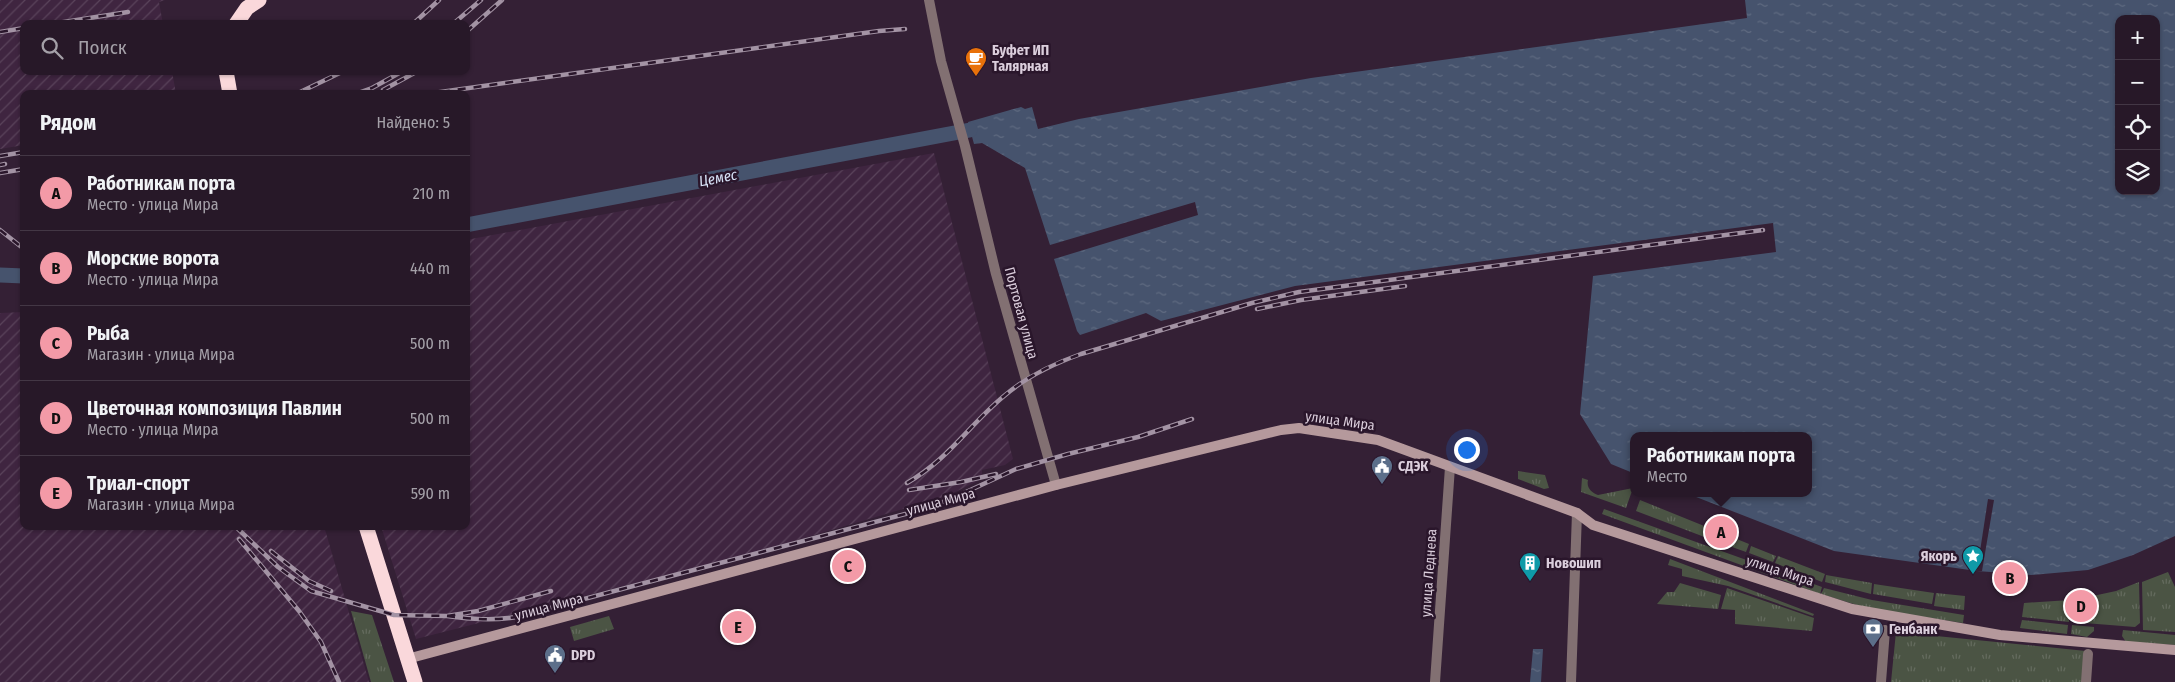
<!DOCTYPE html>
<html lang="ru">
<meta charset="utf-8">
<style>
:root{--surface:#271828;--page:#2f2130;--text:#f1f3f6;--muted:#a4a0a8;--line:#433745;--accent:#f39aa7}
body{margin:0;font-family:"Fira Sans Condensed",sans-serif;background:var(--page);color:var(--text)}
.controls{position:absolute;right:15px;top:15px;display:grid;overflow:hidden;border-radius:10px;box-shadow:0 1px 4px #0004}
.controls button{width:45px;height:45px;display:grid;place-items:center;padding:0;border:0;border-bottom:1px solid var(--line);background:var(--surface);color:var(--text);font:25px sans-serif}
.you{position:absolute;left:1466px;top:449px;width:18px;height:18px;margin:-12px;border:4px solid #fff;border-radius:50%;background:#1a73e8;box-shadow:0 0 0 8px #1a73e833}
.badge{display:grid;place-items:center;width:32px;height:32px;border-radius:50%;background:var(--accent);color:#111;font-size:16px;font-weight:700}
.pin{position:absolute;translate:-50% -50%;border:2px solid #fff;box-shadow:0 1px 5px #0006}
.popup{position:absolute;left:1630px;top:432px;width:182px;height:65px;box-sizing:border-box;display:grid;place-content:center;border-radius:10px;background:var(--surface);filter:drop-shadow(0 1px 4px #0005);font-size:16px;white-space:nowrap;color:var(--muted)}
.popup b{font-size:19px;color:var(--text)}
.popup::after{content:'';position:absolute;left:50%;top:100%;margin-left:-10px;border:10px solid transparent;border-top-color:var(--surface)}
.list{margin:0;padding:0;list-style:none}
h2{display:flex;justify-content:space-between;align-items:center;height:65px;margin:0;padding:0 20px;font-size:21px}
h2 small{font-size:16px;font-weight:400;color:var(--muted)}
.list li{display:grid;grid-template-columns:32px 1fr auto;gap:15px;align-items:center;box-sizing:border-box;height:75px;padding:0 20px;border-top:1px solid var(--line)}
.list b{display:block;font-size:19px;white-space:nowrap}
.list p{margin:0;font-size:16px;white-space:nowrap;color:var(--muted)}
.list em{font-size:16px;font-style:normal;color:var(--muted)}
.icon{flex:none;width:28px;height:28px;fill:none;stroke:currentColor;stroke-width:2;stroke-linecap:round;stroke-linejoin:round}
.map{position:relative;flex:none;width:2175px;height:682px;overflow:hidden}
.search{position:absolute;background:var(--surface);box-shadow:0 1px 4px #0004;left:20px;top:20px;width:450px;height:55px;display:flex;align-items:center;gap:12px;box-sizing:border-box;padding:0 18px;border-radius:10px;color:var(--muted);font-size:19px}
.panel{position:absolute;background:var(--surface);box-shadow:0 1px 4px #0004;left:20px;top:90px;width:450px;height:440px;border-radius:10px}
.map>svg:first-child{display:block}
.industrial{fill:url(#industrial-furrows)}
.grass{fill:url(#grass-tufts)}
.water{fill:url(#water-ripples);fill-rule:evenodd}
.pier{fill:#342035}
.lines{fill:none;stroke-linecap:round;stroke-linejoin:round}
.river{stroke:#46536d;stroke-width:15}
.street{stroke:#827072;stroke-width:10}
.secondary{stroke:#b5999c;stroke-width:10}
.highway{stroke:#fad8db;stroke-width:15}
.rail-casing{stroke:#a393a4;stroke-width:4.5}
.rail{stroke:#2a162b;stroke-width:2.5;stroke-dasharray:8;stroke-linecap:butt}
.labels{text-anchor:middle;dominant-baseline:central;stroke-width:5;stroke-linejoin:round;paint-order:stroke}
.poi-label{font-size:14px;font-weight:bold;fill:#dbcedc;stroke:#2a162b;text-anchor:start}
.street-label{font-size:14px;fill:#dbcedc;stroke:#2a162b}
.water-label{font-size:15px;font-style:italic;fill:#d7e2f7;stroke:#2a162b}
</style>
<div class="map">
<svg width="2175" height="682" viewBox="0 0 2175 682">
<defs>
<pattern id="industrial-furrows" width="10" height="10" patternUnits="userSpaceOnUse" patternTransform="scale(1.25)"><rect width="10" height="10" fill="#3f2540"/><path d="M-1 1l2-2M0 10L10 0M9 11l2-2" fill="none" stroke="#5a435b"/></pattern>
<pattern id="grass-tufts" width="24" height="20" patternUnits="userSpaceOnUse" patternTransform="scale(1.25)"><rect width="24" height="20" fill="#4b5444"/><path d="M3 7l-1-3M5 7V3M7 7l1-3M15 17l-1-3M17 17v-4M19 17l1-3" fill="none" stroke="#646b5e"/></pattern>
<pattern id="water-ripples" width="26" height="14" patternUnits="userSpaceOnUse" patternTransform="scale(1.25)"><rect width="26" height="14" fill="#46536d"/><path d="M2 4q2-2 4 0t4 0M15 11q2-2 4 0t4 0" fill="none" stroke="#606b81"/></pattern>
</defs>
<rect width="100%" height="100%" fill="#342035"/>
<path class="industrial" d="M 0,0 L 165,0 L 159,2 L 163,24 L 24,24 L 24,71 L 172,71 L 176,94 L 24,94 L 24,145 L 0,149 Z
M 934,153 L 1013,459 L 1005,465 L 982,470 L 982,479 L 947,496 L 757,552 L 416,639 L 381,526 L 466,526 L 466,240 Z
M 24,312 L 24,526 L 324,526 L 369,682 L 0,682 L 0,313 Z"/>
<path class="grass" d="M 1518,471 L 1545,475 L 1549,488 L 1544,489 L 1518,479 Z
M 1582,478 L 1588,480 C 1586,488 1592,493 1598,495 L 1633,488 L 1626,508 L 1581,492 Z
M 1640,500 L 1719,532 L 1715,541 L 1636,511 Z
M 1604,509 L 1822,587 L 1820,594 L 1602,514 Z
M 1722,533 L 1749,544 L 1746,552 L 1718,542 Z
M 1751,546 L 1776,556 L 1773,562 L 1749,553 Z
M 1778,556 L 1825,574 L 1822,582 L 1775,563 Z
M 1670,559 L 1814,614 L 1813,616 L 1728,586 L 1682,576 L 1682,569 L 1668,565 Z
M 2168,572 L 2175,587 L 2175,632 L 2143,630 L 2142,582 Z
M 1826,575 L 1872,583 L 1871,594 L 1825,582 Z
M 2139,582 L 2140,623 L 2135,627 L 2072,622 L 2074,600 L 2116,591 Z
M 1680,583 L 1721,595 L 1718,609 L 1657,604 L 1667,592 L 1674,592 Z
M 1874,584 L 1934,593 L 1932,604 L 1873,594 Z
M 1727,588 L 1814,618 L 1812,631 L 1735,624 L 1735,610 L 1721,609 Z
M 1824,588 L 1872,600 L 1964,615 L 1963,623 L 1870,609 L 1821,594 Z
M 1936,593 L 1965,596 L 1964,610 L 1934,606 Z
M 2070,600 L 2069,622 L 2022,617 L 2024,603 Z
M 351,611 L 372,615 L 394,682 L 371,682 Z
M 609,616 L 614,629 L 574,641 L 570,627 Z
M 2022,620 L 2068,625 L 2067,634 L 2020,628 Z
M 2072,625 L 2094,627 L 2094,631 L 2087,637 L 2071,634 Z
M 2123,630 L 2175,635 L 2175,645 L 2126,642 L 2122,636 Z
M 1896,632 L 2086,651 L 2083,682 L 1891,682 Z"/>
<path class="water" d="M 1745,0 L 2175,0 L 2175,536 L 2133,555 L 2088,570 L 2031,575 L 1977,571 L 1834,551 L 1686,493 L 1808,493 L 1808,436 L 1634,436 L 1633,473 L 1611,464 L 1580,414 L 1593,276 L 1776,252 L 1773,223 L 1295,286 L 1161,321 L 1146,313 L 1080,335 L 1077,331 L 1054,259 L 1198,215 L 1195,202 L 1050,245 L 1025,168 L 982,143 L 974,144 L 968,122 L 1021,107 L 1025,109 L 1032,107 L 1038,129 L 1079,119 L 1311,78 L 1747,18 ZM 2119,19 L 2156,19 L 2156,191 L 2119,191 Z
M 1533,649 L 1543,649 L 1541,682 L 1530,682 Z"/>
<path class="pier" d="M 1988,499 L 1994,500 L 1982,571 L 1977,571 Z"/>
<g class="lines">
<path class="river" d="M 466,225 L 970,130
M 0,275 L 24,276"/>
<path class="street" d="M 929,0 L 941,61 L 965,146 L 996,274 L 1056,485
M 1435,682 L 1450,467
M 1571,682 L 1577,513
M 1881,682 L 1885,630
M 2086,682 L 2088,654"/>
<path class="secondary" d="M 407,659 L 1056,485 L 1281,430 L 1299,428 L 1378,440 L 1577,513 L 1593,525 L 1852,609 L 2000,635 L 2175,650"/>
<path class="highway" d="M 236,24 L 247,8 L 259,0
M 226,71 L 230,94
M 366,526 L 415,682"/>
<g class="rail-casing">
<path id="rail" d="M 51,24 L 128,12
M 413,24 L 439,0
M 453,24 L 481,0
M 0,32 L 24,28
M 466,32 L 502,0
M 383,90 L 418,71
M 296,94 L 344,71
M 355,94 L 372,88 L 403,71
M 426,94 L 879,31 L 905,29
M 0,156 L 24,152
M 0,165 L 5,164
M 0,173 L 24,169
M 0,230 L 24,249
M 1257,309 L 1301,300 L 1405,286
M 907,483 C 950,458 968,426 1004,396 C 1027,376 1053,364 1081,354 L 1252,303 L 1299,292 L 1763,230
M 909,490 L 961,482 L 996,474
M 235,526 L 278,567 L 311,591 L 394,615 L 447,616 L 478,611 L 551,591
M 239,539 L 299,611 L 321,642 L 339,682
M 271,551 L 309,581 L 331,591
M 447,616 C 471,619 492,621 516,617 L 924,509 L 953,498 L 1016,469 L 1068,454 L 1138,437 L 1192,419"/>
</g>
<use href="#rail" class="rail"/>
</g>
<defs>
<g id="cafe-pin" transform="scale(1.125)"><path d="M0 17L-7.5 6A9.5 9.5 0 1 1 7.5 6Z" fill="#e8710a" stroke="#2a162b"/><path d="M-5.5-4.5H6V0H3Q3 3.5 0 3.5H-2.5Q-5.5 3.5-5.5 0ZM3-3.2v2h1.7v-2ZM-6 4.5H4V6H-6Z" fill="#fff"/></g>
<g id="civic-pin" transform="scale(1.125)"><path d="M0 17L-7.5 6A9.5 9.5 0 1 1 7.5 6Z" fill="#5c6f8a" stroke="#2a162b"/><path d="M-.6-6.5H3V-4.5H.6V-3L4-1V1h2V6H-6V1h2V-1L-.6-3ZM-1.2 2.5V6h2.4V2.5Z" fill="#fff"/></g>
<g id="sight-pin" transform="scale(1.125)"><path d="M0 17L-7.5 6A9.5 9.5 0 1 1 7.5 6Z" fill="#0f9aa8" stroke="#2a162b"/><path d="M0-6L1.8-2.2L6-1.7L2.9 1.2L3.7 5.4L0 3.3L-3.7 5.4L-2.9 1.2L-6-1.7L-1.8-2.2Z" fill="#fff"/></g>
<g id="building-pin" transform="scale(1.125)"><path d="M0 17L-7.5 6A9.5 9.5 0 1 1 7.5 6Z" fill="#0f9aa8" stroke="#2a162b"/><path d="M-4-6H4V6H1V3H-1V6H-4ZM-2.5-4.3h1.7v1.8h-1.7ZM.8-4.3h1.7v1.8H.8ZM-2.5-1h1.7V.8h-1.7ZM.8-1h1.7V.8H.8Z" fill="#fff"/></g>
<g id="bank-pin" transform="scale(1.125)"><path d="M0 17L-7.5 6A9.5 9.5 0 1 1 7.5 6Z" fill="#5c6f8a" stroke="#2a162b"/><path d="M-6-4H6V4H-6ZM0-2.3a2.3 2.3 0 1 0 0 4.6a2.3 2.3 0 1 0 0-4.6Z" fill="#fff"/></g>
</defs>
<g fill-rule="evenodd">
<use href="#cafe-pin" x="976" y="58"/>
<use href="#civic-pin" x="1382" y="466"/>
<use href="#sight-pin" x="1973" y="556"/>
<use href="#building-pin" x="1530" y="563"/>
<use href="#bank-pin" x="1873" y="629"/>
<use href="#civic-pin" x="555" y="655"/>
</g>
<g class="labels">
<g class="poi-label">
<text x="992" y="50">Буфет ИП<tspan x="992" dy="16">Талярная</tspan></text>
<text x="1398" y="466">СДЭК</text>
<text x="1957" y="556" text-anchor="end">Якорь</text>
<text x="1546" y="563">Новошип</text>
<text x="1889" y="629">Генбанк</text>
<text x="571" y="655">DPD</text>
</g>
<g class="street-label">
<text transform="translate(1021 313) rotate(75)">Портовая улица</text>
<text transform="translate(1340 421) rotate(8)">улица Мира</text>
<text transform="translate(941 502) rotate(-15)">улица Мира</text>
<text transform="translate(1780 571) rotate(18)">улица Мира</text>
<text transform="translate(1429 573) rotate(-86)">улица Леднева</text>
<text transform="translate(549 607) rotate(-15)">улица Мира</text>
</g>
<g class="water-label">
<text transform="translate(718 178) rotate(-11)">Цемес</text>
</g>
</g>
</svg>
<div class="controls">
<button>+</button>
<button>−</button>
<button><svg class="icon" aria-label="locate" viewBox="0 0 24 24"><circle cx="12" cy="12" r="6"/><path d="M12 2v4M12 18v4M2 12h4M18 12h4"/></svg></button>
<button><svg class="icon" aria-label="layers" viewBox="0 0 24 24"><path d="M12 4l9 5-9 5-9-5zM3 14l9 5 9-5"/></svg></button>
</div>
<div class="you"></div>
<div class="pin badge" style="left:1721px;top:532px">A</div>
<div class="popup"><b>Работникам порта</b>Место</div>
<div class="pin badge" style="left:2010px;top:578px">B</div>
<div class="pin badge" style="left:848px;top:566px">C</div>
<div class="pin badge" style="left:2081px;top:606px">D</div>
<div class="pin badge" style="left:738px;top:627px">E</div>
<div class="search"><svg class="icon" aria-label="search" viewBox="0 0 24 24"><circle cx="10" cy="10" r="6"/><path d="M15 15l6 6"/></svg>Поиск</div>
<section class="panel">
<h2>Рядом<small>Найдено: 5</small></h2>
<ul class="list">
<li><span class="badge">A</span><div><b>Работникам порта</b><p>Место · улица Мира</p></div><em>210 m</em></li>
<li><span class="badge">B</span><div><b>Морские ворота</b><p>Место · улица Мира</p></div><em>440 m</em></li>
<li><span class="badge">C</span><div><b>Рыба</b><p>Магазин · улица Мира</p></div><em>500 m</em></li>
<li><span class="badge">D</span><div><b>Цветочная композиция Павлин</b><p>Место · улица Мира</p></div><em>500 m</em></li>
<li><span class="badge">E</span><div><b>Триал-спорт</b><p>Магазин · улица Мира</p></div><em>590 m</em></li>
</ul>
</section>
</div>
